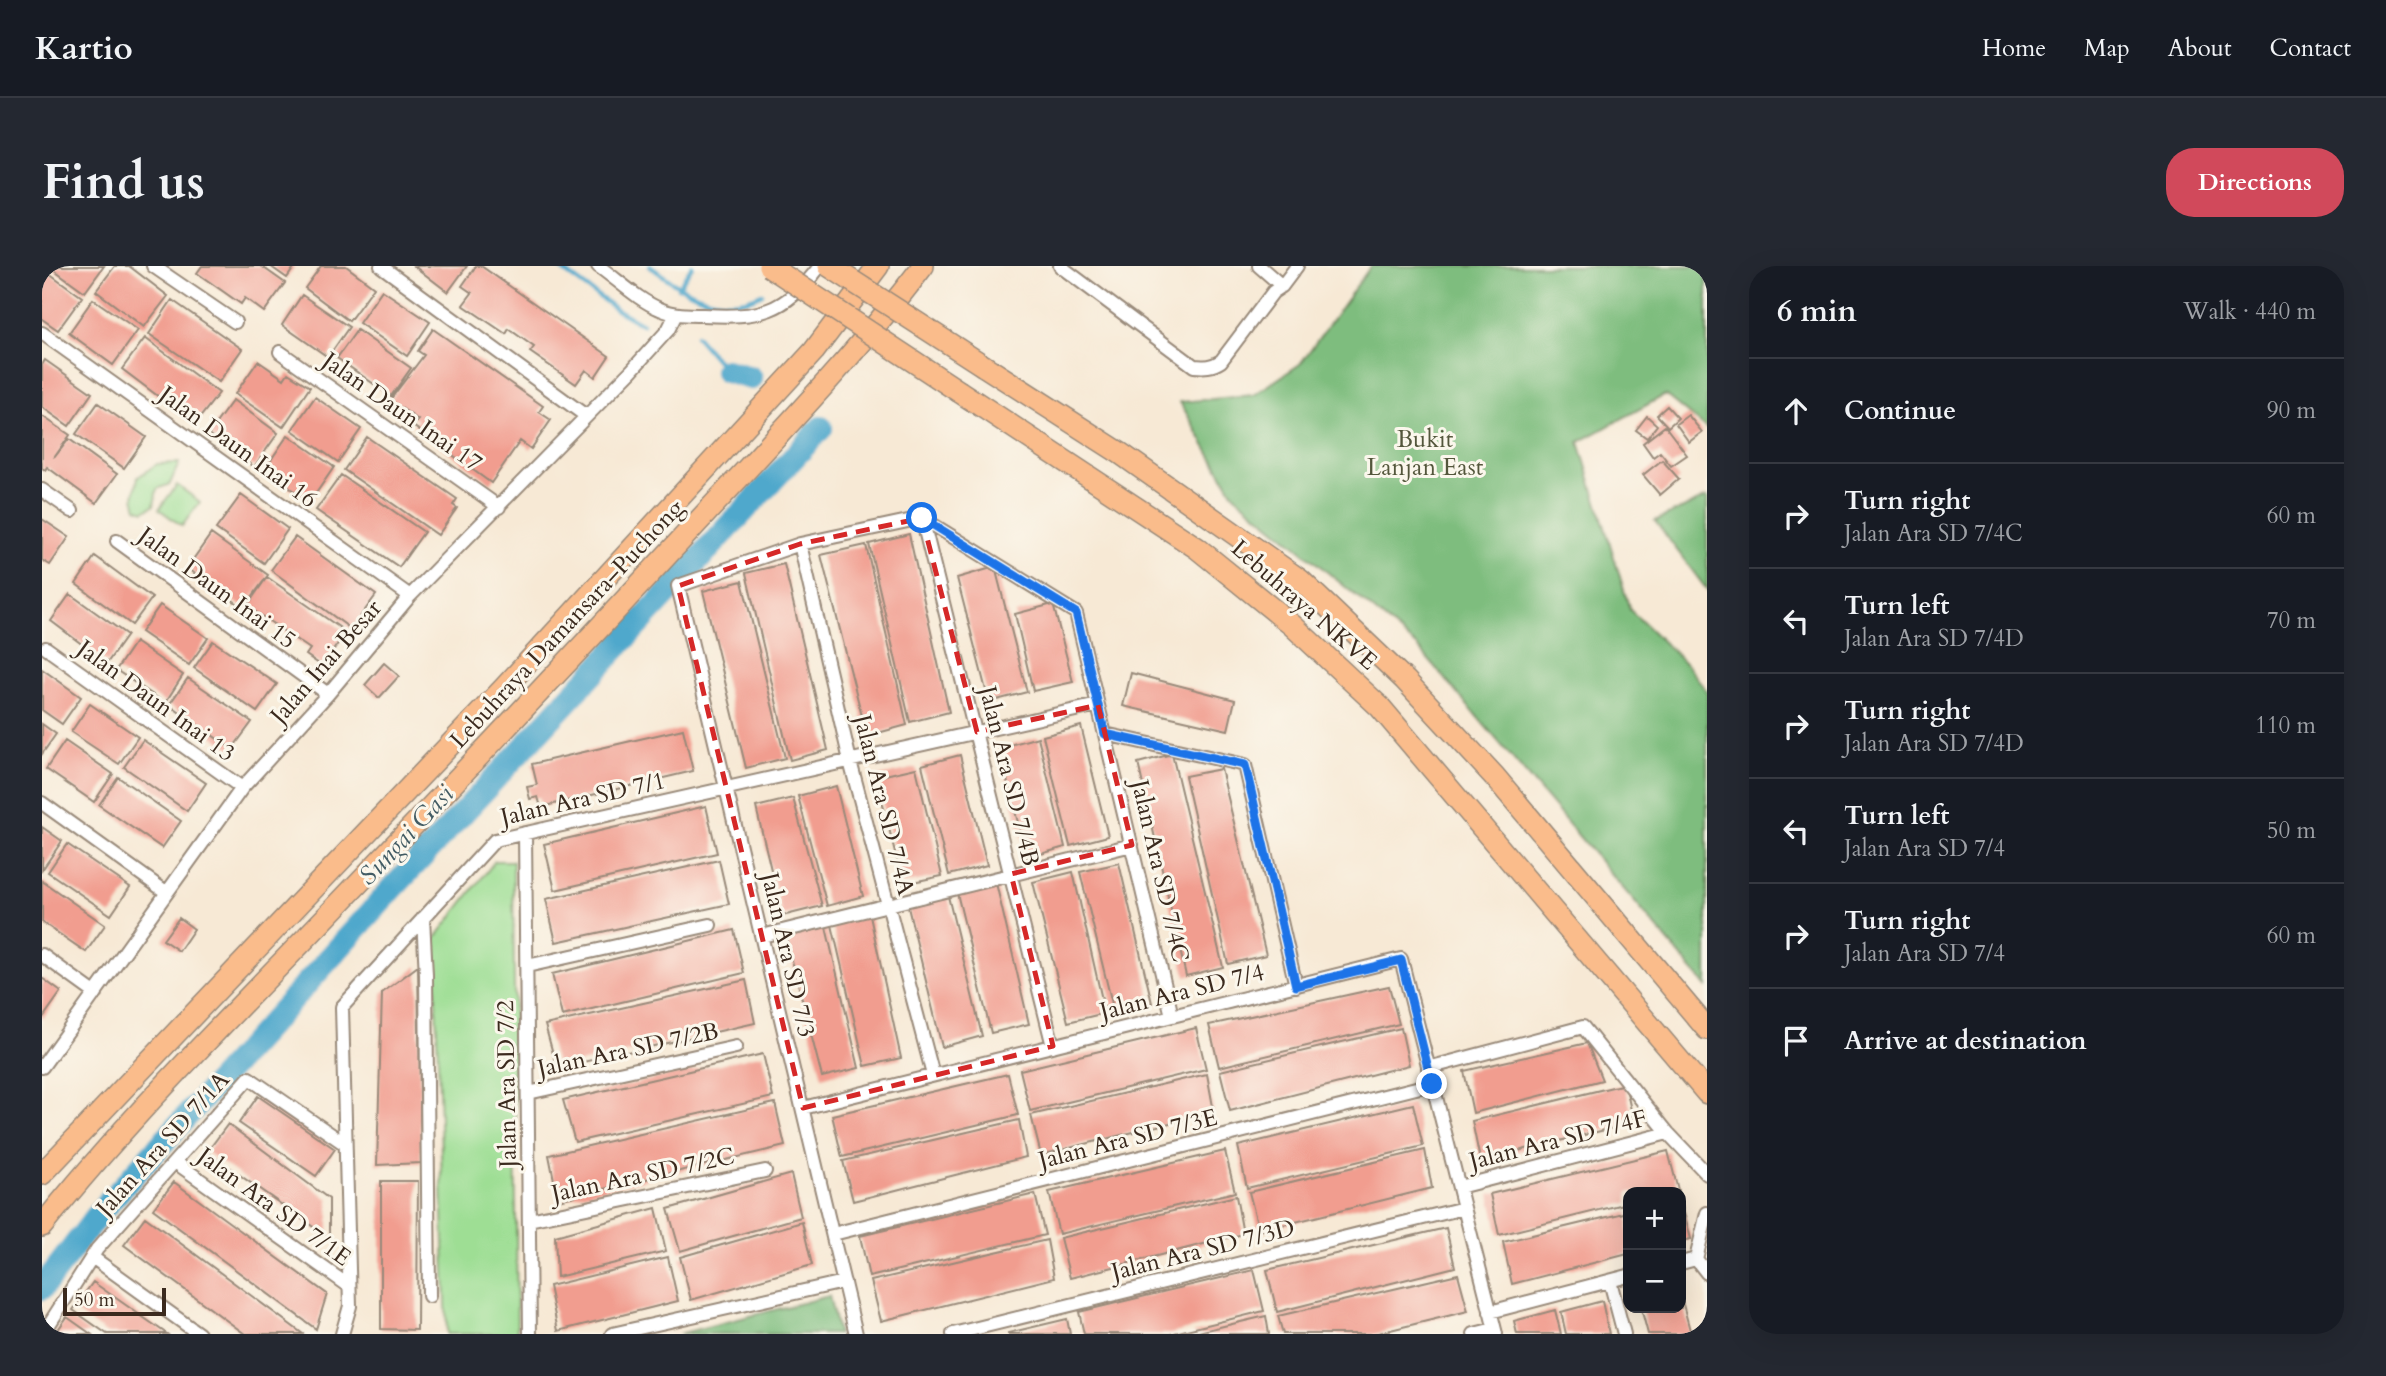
<!DOCTYPE html>
<meta charset="utf-8">
<style>
:root{--surface:#171b24;--page:#242831;--text:#f1f3f6;--muted:#9ea1a6;--line:#363941;--accent:#d1495b}
body{margin:0;font-family:Cardo,serif;background:var(--page);color:var(--text)}
.controls{position:absolute;right:21px;bottom:21px;display:grid;overflow:hidden;border-radius:14px;box-shadow:0 7px 28px #0002}
.controls button{width:63px;height:63px;display:grid;place-items:center;padding:0;border:0;border-bottom:2px solid var(--line);background:var(--surface);color:var(--text);font:35px sans-serif}
.scale{position:absolute;left:21px;bottom:18px;width:103px;box-sizing:border-box;padding-left:7px;border:4px solid #3b2a1e;border-top:0;font-size:19px;line-height:24px;white-space:nowrap;color:#3b2a1e;-webkit-text-stroke:5px #fbf7ec;paint-order:stroke}
.stop{position:absolute;width:21px;height:21px;margin:-16px;border:5px solid #1a73e8;border-radius:50%;background:#fff}
.stop.end{background:#1a73e8;border-color:#fff;box-shadow:0 2px 7px #0008}
.list{margin:0;padding:0;list-style:none}
h2{display:flex;justify-content:space-between;align-items:center;height:91px;margin:0;padding:0 28px;font-size:30px}
h2 small{font-size:23px;font-weight:400;color:var(--muted)}
.list li{display:grid;grid-template-columns:46px 1fr auto;gap:21px;align-items:center;box-sizing:border-box;height:105px;padding:0 28px;border-top:2px solid var(--line)}
.list b{display:block;font-size:26px;white-space:nowrap}
.list p{margin:0;font-size:23px;white-space:nowrap;color:var(--muted)}
.list em{font-size:23px;font-style:normal;color:var(--muted)}
.icon{flex:none;width:38px;height:38px;fill:none;stroke:currentColor;stroke-width:2;stroke-linecap:round;stroke-linejoin:round}
.map{position:relative;flex:none;width:1665px;height:1068px;overflow:hidden;border-radius:28px}
header{display:flex;align-items:center;gap:42px;box-sizing:border-box;height:98px;padding:0 35px;background:var(--surface);border-bottom:2px solid var(--line)}
header strong{font-size:33px}
nav{display:flex;gap:38px;margin-inline-start:auto;font-size:24px}
.intro{display:flex;align-items:center;justify-content:space-between;box-sizing:border-box;height:168px;padding:0 42px}
h1{margin:0;font-size:49px}
.button{padding:18px 32px;border-radius:28px;background:var(--accent);color:#fff;font-size:24px;font-weight:700}
main{display:flex;gap:42px;padding:0 42px}
aside{flex:1;background:var(--surface);border-radius:28px;box-shadow:0 7px 28px #0002}
.map>svg:first-child{display:block}
.green{fill:#9ede94;stroke:#6c8459;stroke-width:2}
.forest{fill:#7ebd7e;stroke:#5c744e;stroke-width:2}
.lines{fill:none;stroke-linecap:round;stroke-linejoin:round}
.stream{stroke:#4fa8cc;stroke-width:4.5}
.river{stroke:#4fa8cc;stroke-width:24}
.building{fill:#f19d8f}
.minor-casing{stroke:#998a7a;stroke-width:16}
.motorway-casing{stroke:#998a7a;stroke-width:24}
.minor{stroke:#fff;stroke-width:12}
.motorway{stroke:#fabc8b;stroke-width:21}
.motorway-bridge-casing{stroke:#998a7a;stroke-width:24;stroke-linecap:butt}
.motorway-bridge{stroke:#fabc8b;stroke-width:21}
.route{stroke:#1a73e8;stroke-width:9}
.marked{fill:none;stroke:#d62828;stroke-width:5;stroke-dasharray:14 9;stroke-linejoin:round}
.labels{text-anchor:middle;dominant-baseline:central;stroke-width:6;stroke-linejoin:round;paint-order:stroke}
.street-label{font-size:24px;fill:#3b2a1e;stroke:#fbf7ec}
.park-label{font-size:24px;fill:#54573c;stroke:#fbf7ec}
.water-label{font-size:26px;font-style:italic;fill:#435c64;stroke:#fbf7ec}
</style>
<header>
<strong>Kartio</strong>
<nav><a>Home</a><a>Map</a><a>About</a><a>Contact</a></nav>
</header>
<div class="intro"><h1>Find us</h1><a class="button">Directions</a></div>
<main>
<div class="map">
<svg width="1665" height="1068" viewBox="0 0 1665 1068">
<rect width="100%" height="100%" fill="#fbf7ec"/>
<filter id="ink" filterUnits="userSpaceOnUse"><feTurbulence type="fractalNoise" baseFrequency=".0143" numOctaves="2"/><feDisplacementMap in="SourceGraphic" scale="14" xChannelSelector="R" yChannelSelector="G"/><feConvolveMatrix kernelMatrix="1 2 1 2 8 2 1 2 1" color-interpolation-filters="sRGB"/></filter>
<filter id="wash" filterUnits="userSpaceOnUse"><feTurbulence type="fractalNoise" baseFrequency=".00686" numOctaves="4" result="noise"/><feDisplacementMap in="SourceGraphic" scale="28" xChannelSelector="R" yChannelSelector="G"/><feGaussianBlur stdDeviation="1.57" result="paint"/><feColorMatrix in="noise" values="0 0 0 0 0 0 0 0 0 0 0 0 0 0 0 0 0 1.4 0 .05"/><feComposite in="paint" operator="in"/></filter>
<g filter="url(#wash)">
<rect width="100%" height="100%" fill="#f7e9d5"/>
<path class="green" d="M 137,197 L 128,218 L 115,223 L 112,239 L 102,245 L 95,242 L 92,231 L 96,211 L 115,198 Z
M 135,219 L 158,236 L 140,260 L 117,243 Z
M 453,595 L 471,595 L 475,1068 L 405,1068 L 392,674 Z"/>
<path class="forest" d="M 1329,0 L 1665,0 L 1665,163 L 1623,129 L 1537,176 L 1588,344 L 1645,399 L 1665,425 L 1665,721 L 1376,381 L 1192,229 L 1138,136 L 1212,129 L 1258,98 Z
M 1665,231 L 1665,324 L 1613,255 Z
M 787,1030 L 796,1068 L 637,1068 Z"/>
<g class="lines">
<path class="stream" d="M 515,0 L 575,44 L 600,58
M 608,0 C 640,25 679,49 720,28
M 636,22 L 650,0
M 654,70 L 684,105"/>
<path class="river" d="M 684,105 L 709,112
M 0,1022 L 59,945 L 351,622 L 779,162"/>
</g>
<g id="blocks">
<path class="building" d="M 7,0 L 62,0 L 43,26 Z
M 73,0 L 87,0 L 126,30 L 102,61 L 54,25 Z
M 160,0 L 219,0 L 243,17 L 222,46 L 203,32 L 199,38 L 155,7 Z
M 228,0 L 253,0 L 245,12 Z
M 279,0 L 304,0 L 332,21 L 307,55 L 263,22 Z
M 372,0 L 425,0 L 406,26 Z
M 434,0 L 439,0 L 567,90 L 553,111 L 544,104 L 534,118 L 488,86 L 492,81 L 467,63 L 464,68 L 421,39 L 430,27 L 420,20 Z
M 0,2 L 40,31 L 16,64 L 0,53 Z
M 340,24 L 388,56 L 365,90 L 317,57 Z
M 260,29 L 307,61 L 286,91 L 240,59 Z
M 51,33 L 96,64 L 71,99 L 27,67 Z
M 130,34 L 200,83 L 177,116 L 107,68 Z
M 391,63 L 501,140 L 497,146 L 509,154 L 489,183 L 478,175 L 449,217 L 371,160 L 376,154 L 348,134 L 382,89 L 376,85 Z
M 315,64 L 369,102 L 349,130 L 295,92 Z
M 103,72 L 177,127 L 153,158 L 80,103 Z
M 3,94 L 50,127 L 27,160 L 0,141 L 0,99 Z
M 216,95 L 242,113 L 246,107 L 268,121 L 241,161 L 193,128 Z
M 273,131 L 319,163 L 296,196 L 250,164 Z
M 191,134 L 236,167 L 212,201 L 166,168 Z
M 56,137 L 104,171 L 82,202 L 34,168 Z
M 1625,140 L 1636,152 L 1626,161 L 1615,149 Z
M 1646,149 L 1660,166 L 1647,176 L 1634,158 Z
M 0,150 L 28,169 L 12,192 L 27,173 L 75,208 L 54,237 L 5,201 L 3,204 L 0,202 Z
M 1605,150 L 1615,159 L 1605,172 L 1594,164 Z
M 1623,160 L 1645,189 L 1629,200 L 1618,186 L 1611,191 L 1601,177 Z
M 246,169 L 292,201 L 268,236 L 222,204 Z
M 325,171 L 415,233 L 411,239 L 415,242 L 396,269 L 302,204 Z
M 1620,194 L 1637,213 L 1618,229 L 1601,209 Z
M 299,209 L 382,266 L 357,301 L 274,244 Z
M 199,229 L 246,263 L 222,297 L 174,263 Z
M 0,253 L 27,271 L 8,299 L 0,294 Z
M 169,268 L 226,309 L 202,342 L 145,302 Z
M 867,268 L 907,446 L 868,456 L 827,278 Z
M 253,271 L 334,329 L 309,363 L 229,304 Z
M 824,279 L 865,459 L 825,470 L 779,289 Z
M 53,290 L 110,332 L 90,359 L 34,318 Z
M 742,298 L 786,484 L 748,494 L 704,307 Z
M 953,301 L 985,426 L 947,436 L 915,312 Z
M 225,311 L 304,366 L 280,400 L 264,389 L 268,383 L 205,340 Z
M 700,315 L 743,492 L 704,502 L 661,325 Z
M 28,328 L 85,369 L 65,397 L 9,355 Z
M 1011,338 L 1031,416 L 991,425 L 973,348 Z
M 118,339 L 166,372 L 147,399 L 99,366 Z
M 171,375 L 235,418 L 215,446 L 152,402 Z
M 93,376 L 141,409 L 123,437 L 74,404 Z
M 342,397 L 357,410 L 337,432 L 323,419 Z
M 0,403 L 39,431 L 20,458 L 0,444 Z
M 1089,407 L 1193,434 L 1186,464 L 1081,440 Z
M 146,412 L 210,456 L 190,483 L 127,439 Z
M 48,438 L 96,471 L 77,498 L 29,466 Z
M 0,458 L 14,468 L 0,488 Z
M 1039,460 L 1066,570 L 1028,580 L 1001,470 Z
M 641,463 L 651,505 L 499,541 L 496,531 L 488,533 L 485,521 L 495,519 L 490,498 Z
M 996,471 L 1023,581 L 985,592 L 957,482 Z
M 101,474 L 164,517 L 145,545 L 82,501 Z
M 23,475 L 71,508 L 52,536 L 4,503 Z
M 1130,488 L 1181,701 L 1144,710 L 1096,497 Z
M 918,489 L 945,599 L 907,609 L 880,499 Z
M 874,502 L 900,610 L 861,618 L 834,511 Z
M 1179,503 L 1224,689 L 1186,698 L 1143,510 Z
M 76,511 L 139,555 L 120,582 L 57,539 Z
M 794,520 L 821,630 L 785,640 L 756,530 Z
M 751,532 L 780,640 L 740,650 L 714,541 Z
M 664,540 L 675,587 L 513,624 L 502,578 Z
M 0,561 L 20,575 L 0,604 Z
M 25,578 L 88,621 L 69,649 L 6,606 Z
M 677,594 L 687,638 L 514,676 L 504,633 Z
M 1077,597 L 1110,737 L 1072,746 L 1038,606 Z
M 1031,606 L 1063,747 L 1026,756 L 991,616 Z
M 0,615 L 63,659 L 44,686 L 0,656 Z
M 954,617 L 987,758 L 949,767 L 915,627 Z
M 906,630 L 940,770 L 900,781 L 866,641 Z
M 828,650 L 859,792 L 823,800 L 790,659 Z
M 137,652 L 152,663 L 137,685 L 121,674 Z
M 784,661 L 817,802 L 780,811 L 744,671 Z
M 692,664 L 702,707 L 520,750 L 510,708 Z
M 376,700 L 379,897 L 335,899 L 340,727 Z
M 0,712 L 19,726 L 0,753 Z
M 704,714 L 713,757 L 515,802 L 503,759 Z
M 1347,720 L 1357,758 L 1177,801 L 1167,759 Z
M 1154,762 L 1164,803 L 988,845 L 978,804 Z
M 1359,762 L 1367,799 L 1188,845 L 1178,805 Z
M 1545,777 L 1560,814 L 1431,847 L 1422,805 Z
M 721,788 L 731,831 L 533,876 L 521,834 Z
M 966,808 L 976,849 L 800,891 L 790,849 Z
M 1165,808 L 1172,846 L 999,889 L 989,849 Z
M 1583,818 L 1592,857 L 1438,894 L 1430,855 Z
M 216,830 L 293,883 L 274,910 L 197,857 Z
M 733,837 L 743,880 L 516,934 L 507,889 Z
M 1371,838 L 1381,880 L 1205,922 L 1196,880 Z
M 977,854 L 984,891 L 811,935 L 801,895 Z
M 186,858 L 287,933 L 287,972 L 165,886 Z
M 1383,884 L 1390,922 L 1217,965 L 1207,926 Z
M 1183,885 L 1193,926 L 1017,968 L 1007,926 Z
M 1626,885 L 1636,924 L 1627,926 L 1586,926 L 1586,937 L 1457,969 L 1448,928 Z
M 749,908 L 759,951 L 638,985 L 626,943 Z
M 339,915 L 376,915 L 375,1064 L 339,1063 Z
M 132,916 L 285,1028 L 274,1063 L 111,943 Z
M 993,928 L 1003,969 L 827,1011 L 818,970 Z
M 1194,930 L 1201,968 L 1028,1012 L 1018,972 Z
M 1639,935 L 1649,973 L 1639,975 Z
M 614,942 L 624,985 L 515,1011 L 513,970 Z
M 1586,946 L 1586,988 L 1470,1018 L 1461,976 Z
M 103,951 L 261,1068 L 203,1068 L 82,979 Z
M 760,956 L 770,999 L 649,1034 L 638,991 Z
M 1404,962 L 1413,1001 L 1235,1046 L 1225,1004 Z
M 1005,974 L 1012,1012 L 839,1055 L 829,1015 Z
M 626,991 L 636,1035 L 516,1065 L 507,1020 Z
M 1212,1004 L 1222,1045 L 1128,1068 L 1042,1068 L 1037,1046 Z
M 1416,1008 L 1426,1045 L 1332,1068 L 1241,1068 L 1236,1050 Z
M 51,1016 L 125,1068 L 65,1068 L 31,1044 Z
M 1639,1031 L 1649,1068 L 1606,1068 L 1599,1042 L 1639,1042 Z
M 1560,1035 L 1567,1068 L 1524,1068 L 1519,1046 Z
M 1513,1044 L 1519,1068 L 1475,1068 L 1472,1055 Z
M 1224,1050 L 1227,1068 L 1152,1068 L 1152,1067 Z
M 25,1051 L 49,1068 L 13,1068 Z
M 1025,1053 L 1028,1068 L 966,1068 L 966,1067 Z"/>
</g>
</g>
<g filter="url(#ink)">
<use href="#blocks" fill-opacity="0" stroke="#998a7a" stroke-width="2"/>
<g class="lines">
<g class="minor-casing">
<path id="minor" d="M 111,0 L 193,56
M 339,0 L 544,150
M 556,0 C 576,14 596,34 618,43 C 631,49 647,49 661,49 C 717,52 742,48 778,0
M 1018,0 L 1152,100 C 1162,101 1170,101 1179,95 L 1231,26 L 1240,20 L 1255,0
M 1217,0 L 1240,20
M 0,67 L 368,330
M 238,86 L 457,241
M 0,224 L 30,245
M 880,252 L 1011,780
M 75,275 L 286,428
M 758,278 L 808,495 L 891,809
M 4,382 L 200,522
M 1063,468 L 1203,499 L 1254,720
M 0,537 L 124,626
M 483,567 L 488,1068
M 381,652 L 384,709 L 387,1030
M 720,670 L 1090,579
M 0,689 L 54,728
M 485,700 L 668,659
M 0,801 L 200,522 L 286,428 L 368,330 L 589,105 L 626,64 L 634,48
M 1386,802 L 1541,761 L 1626,867 L 1665,908
M 486,827 L 694,781
M 761,842 L 1359,693 L 1454,1068
M 133,896 L 307,1020
M 1417,921 L 1626,867
M 487,954 L 723,905
M 791,968 L 1390,818
M 50,991 L 157,1068
M 1654,993 L 1665,947
M 1654,993 L 1665,1007
M 1639,997 L 1654,993
M 1568,1015 L 1582,1068
M 1448,1046 L 1586,1010
M 1,1068 L 55,983 L 207,812 L 303,878
M 300,1068 L 308,1040 L 300,741 L 453,574 L 1056,439
M 570,1068 L 802,1016
M 814,1068 L 636,320 L 758,278 L 880,252 L 1034,347 L 1130,750
M 911,1068 L 1422,942
M 1432,1068 L 1452,1063"/>
</g>
<g class="motorway-casing">
<path id="motorway" d="M 942,100 L 1078,187 L 1258,314 L 1363,414 L 1453,511 L 1665,763
M 918,126 L 1155,282 L 1250,359 L 1338,441 L 1665,827
M 0,908 L 463,421 L 772,85 L 836,0
M 0,960 C 89,849 190,749 288,647 C 415,514 540,381 665,246 C 739,166 815,87 881,0"/>
</g>
<use href="#minor" class="minor"/>
<use href="#motorway" class="motorway"/>
<g class="motorway-bridge-casing">
<path id="motorway-bridge" d="M 727,0 L 918,126
M 787,0 L 942,100"/>
</g>
<use href="#motorway-bridge" class="motorway-bridge"/>
</g>
</g>
<g class="lines" filter="url(#ink)">
<path class="route" d="M 880,252 L 1034,347 L 1063,468 L 1203,499 L 1254,720 L 1359,694 L 1390,818"/>
</g>
<path class="marked" d="M 880,252 L 935,466 L 1056,439 L 1090,579 L 969,608 L 1011,780 L 761,842 L 636,320 L 758,278 Z"/>
<g class="labels">
<g class="street-label">
<text transform="translate(360 146) rotate(35)">Jalan Daun Inai 17</text>
<text transform="translate(196 181) rotate(36)">Jalan Daun Inai 16</text>
<text transform="translate(175 322) rotate(36)">Jalan Daun Inai 15</text>
<text transform="translate(1262 339) rotate(41)">Lebuhraya NKVE</text>
<text transform="translate(525 358) rotate(-47)">Lebuhraya Damansara–Puchong</text>
<text transform="translate(284 396) rotate(-49)">Jalan Inai Besar</text>
<text transform="translate(114 435) rotate(36)">Jalan Daun Inai 13</text>
<text transform="translate(967 510) rotate(76)">Jalan Ara SD 7/4B</text>
<text transform="translate(541 533) rotate(-13)">Jalan Ara SD 7/1</text>
<text transform="translate(842 539) rotate(76)">Jalan Ara SD 7/4A</text>
<text transform="translate(1118 605) rotate(77)">Jalan Ara SD 7/4C</text>
<text transform="translate(746 689) rotate(77)">Jalan Ara SD 7/3</text>
<text transform="translate(1140 726) rotate(-14)">Jalan Ara SD 7/4</text>
<text transform="translate(586 784) rotate(-12)">Jalan Ara SD 7/2B</text>
<text transform="translate(465 818) rotate(-91)">Jalan Ara SD 7/2</text>
<text transform="translate(1086 873) rotate(-14)">Jalan Ara SD 7/3E</text>
<text transform="translate(1516 874) rotate(-14)">Jalan Ara SD 7/4F</text>
<text transform="translate(121 878) rotate(-48)">Jalan Ara SD 7/1A</text>
<text transform="translate(601 909) rotate(-12)">Jalan Ara SD 7/2C</text>
<text transform="translate(232 941) rotate(36)">Jalan Ara SD 7/1E</text>
<text transform="translate(1161 984) rotate(-14)">Jalan Ara SD 7/3D</text>
</g>
<g class="park-label">
<text x="1383" y="173">Bukit<tspan x="1383" dy="28">Lanjan East</tspan></text>
</g>
<g class="water-label">
<text transform="translate(364 569) rotate(-47)">Sungai Gasi</text>
</g>
</g>
</svg>
<div class="controls">
<button>+</button>
<button>−</button>
</div>
<div class="scale">50 m</div>
<div class="stop" style="left:880px;top:252px"></div>
<div class="stop end" style="left:1390px;top:818px"></div>
</div>
<aside>
<h2>6 min<small>Walk · 440 m</small></h2>
<ul class="list">
<li><svg class="icon" aria-label="ahead" viewBox="0 0 24 24"><path d="M12 20V5M6 11l6-6 6 6"/></svg><div><b>Continue</b></div><em>90 m</em></li>
<li><svg class="icon" aria-label="right" viewBox="0 0 24 24"><path d="M7 20v-9h11M14 6l5 5-5 5"/></svg><div><b>Turn right</b><p>Jalan Ara SD 7/4C</p></div><em>60 m</em></li>
<li><svg class="icon" aria-label="left" viewBox="0 0 24 24"><path d="M17 20v-9H6M10 6l-5 5 5 5"/></svg><div><b>Turn left</b><p>Jalan Ara SD 7/4D</p></div><em>70 m</em></li>
<li><svg class="icon" aria-label="right" viewBox="0 0 24 24"><path d="M7 20v-9h11M14 6l5 5-5 5"/></svg><div><b>Turn right</b><p>Jalan Ara SD 7/4D</p></div><em>110 m</em></li>
<li><svg class="icon" aria-label="left" viewBox="0 0 24 24"><path d="M17 20v-9H6M10 6l-5 5 5 5"/></svg><div><b>Turn left</b><p>Jalan Ara SD 7/4</p></div><em>50 m</em></li>
<li><svg class="icon" aria-label="right" viewBox="0 0 24 24"><path d="M7 20v-9h11M14 6l5 5-5 5"/></svg><div><b>Turn right</b><p>Jalan Ara SD 7/4</p></div><em>60 m</em></li>
<li><svg class="icon" aria-label="arrive" viewBox="0 0 24 24"><path d="M6 21V4h12l-3 4 3 4H6"/></svg><div><b>Arrive at destination</b></div></li>
</ul>
</aside>
</main>
